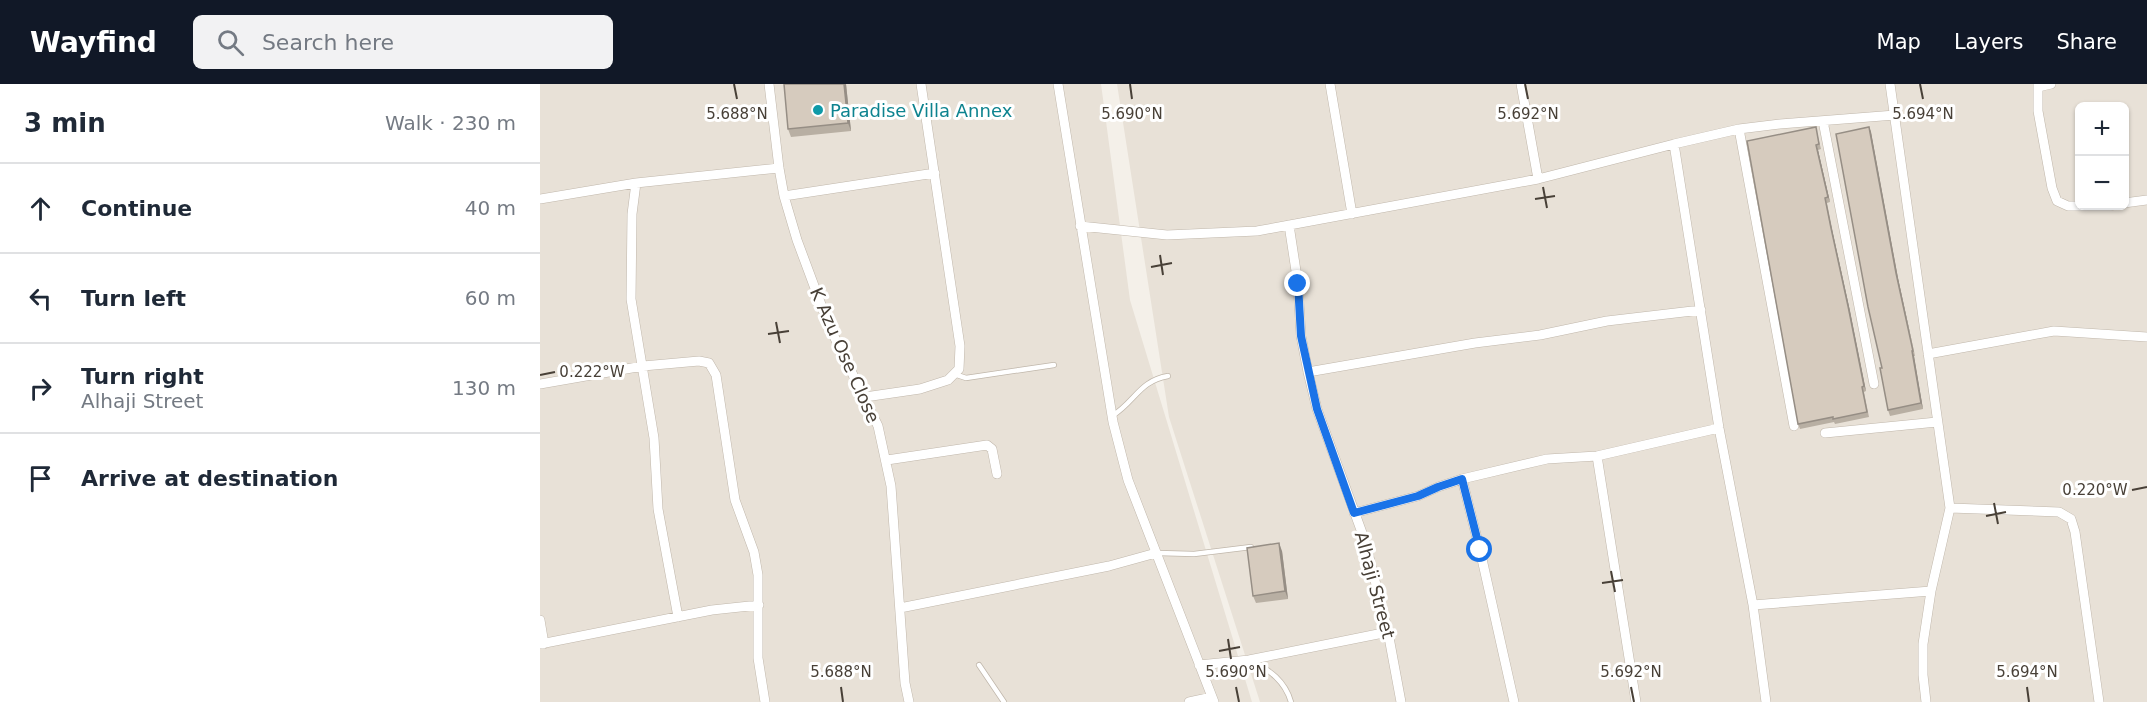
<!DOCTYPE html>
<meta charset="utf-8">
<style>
:root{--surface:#fff;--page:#f2f2f3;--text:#1f2937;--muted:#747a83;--line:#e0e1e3;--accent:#111827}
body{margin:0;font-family:"DejaVu Sans",sans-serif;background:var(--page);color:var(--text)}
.controls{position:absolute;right:18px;top:18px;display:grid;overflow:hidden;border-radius:9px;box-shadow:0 2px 4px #0004}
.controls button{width:54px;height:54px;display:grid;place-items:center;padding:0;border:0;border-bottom:2px solid var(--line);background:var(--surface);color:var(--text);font:30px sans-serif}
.stop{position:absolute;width:18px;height:18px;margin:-14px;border:4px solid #1a73e8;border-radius:50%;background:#fff}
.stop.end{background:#1a73e8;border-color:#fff;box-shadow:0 2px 6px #0008}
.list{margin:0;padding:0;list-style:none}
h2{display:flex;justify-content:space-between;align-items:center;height:78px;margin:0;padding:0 24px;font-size:26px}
h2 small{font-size:20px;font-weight:400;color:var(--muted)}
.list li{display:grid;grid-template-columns:39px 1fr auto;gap:18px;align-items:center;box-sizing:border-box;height:90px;padding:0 24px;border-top:2px solid var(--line)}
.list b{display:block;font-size:22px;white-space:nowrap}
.list p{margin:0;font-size:20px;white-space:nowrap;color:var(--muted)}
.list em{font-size:20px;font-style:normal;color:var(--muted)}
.icon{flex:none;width:33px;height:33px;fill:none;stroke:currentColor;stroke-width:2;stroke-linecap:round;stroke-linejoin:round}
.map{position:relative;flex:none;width:1607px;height:618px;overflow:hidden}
header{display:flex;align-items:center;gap:36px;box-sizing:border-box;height:84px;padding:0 30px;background:var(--accent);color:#fff}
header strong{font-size:28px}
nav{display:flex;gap:33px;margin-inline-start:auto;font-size:21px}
.search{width:420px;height:54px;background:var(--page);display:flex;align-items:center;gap:15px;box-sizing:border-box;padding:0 21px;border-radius:9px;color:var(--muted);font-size:22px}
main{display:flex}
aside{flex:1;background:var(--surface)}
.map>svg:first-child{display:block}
.residential{fill:#e8e1d7;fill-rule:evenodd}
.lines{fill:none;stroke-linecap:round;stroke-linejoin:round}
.lane-casing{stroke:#c0b7ab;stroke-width:6}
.street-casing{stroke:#c0b7ab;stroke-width:10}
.lane{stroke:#fff;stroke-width:4.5}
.street{stroke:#fff;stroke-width:9}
.wall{fill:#b8afa3}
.shaded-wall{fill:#968e85}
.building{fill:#d6cbbe;stroke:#968e85;stroke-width:1.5}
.route{stroke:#1a73e8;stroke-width:8}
.ticks{fill:none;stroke:#484037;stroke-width:2}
.culture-dot{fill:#0f9aa8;stroke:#fff;stroke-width:2}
.labels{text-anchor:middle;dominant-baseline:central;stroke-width:6;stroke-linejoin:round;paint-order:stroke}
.culture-label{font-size:18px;fill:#0d838f;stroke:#fff;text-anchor:start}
.street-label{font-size:18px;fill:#484037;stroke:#fff}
.ticks-label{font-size:15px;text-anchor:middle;fill:#484037;stroke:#fff;stroke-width:6;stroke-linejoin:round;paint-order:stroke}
</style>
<header>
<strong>Wayfind</strong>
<div class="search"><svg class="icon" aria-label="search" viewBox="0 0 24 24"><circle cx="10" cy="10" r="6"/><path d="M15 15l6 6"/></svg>Search here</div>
<nav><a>Map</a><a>Layers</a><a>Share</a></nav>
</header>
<main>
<aside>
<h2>3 min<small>Walk · 230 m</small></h2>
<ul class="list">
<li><svg class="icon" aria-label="ahead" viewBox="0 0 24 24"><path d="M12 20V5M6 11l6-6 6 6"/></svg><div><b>Continue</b></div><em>40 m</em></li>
<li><svg class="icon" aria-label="left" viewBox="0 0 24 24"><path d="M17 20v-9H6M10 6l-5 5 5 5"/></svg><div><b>Turn left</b></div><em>60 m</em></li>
<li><svg class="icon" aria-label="right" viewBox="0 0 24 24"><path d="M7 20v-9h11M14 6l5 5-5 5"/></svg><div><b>Turn right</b><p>Alhaji Street</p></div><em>130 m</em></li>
<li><svg class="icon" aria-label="arrive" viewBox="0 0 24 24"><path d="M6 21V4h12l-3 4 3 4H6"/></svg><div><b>Arrive at destination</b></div></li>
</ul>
</aside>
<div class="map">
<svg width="1607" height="618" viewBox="0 0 1607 618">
<rect width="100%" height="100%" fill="#f4f0e9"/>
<path class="residential" d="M 0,0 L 561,0 L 590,216 L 712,618 L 0,618 Z
M 577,0 L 1607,0 L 1607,618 L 720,618 L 629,333 ZM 1540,22 L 1584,22 L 1584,122 L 1540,122 Z"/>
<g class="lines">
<g class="lane-casing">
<path id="lane" d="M 414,290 L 426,294 L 514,281
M 572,332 C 595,318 599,297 628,292
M 618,469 L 654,470 L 711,463
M 711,577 C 730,586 745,597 751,618
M 439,581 L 464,618"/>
</g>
<g class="street-casing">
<path id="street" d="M 229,0 L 239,84 L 244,112 L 257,156 L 289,242 L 338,342 L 351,402 L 365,599 L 369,618
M 518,0 L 573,338 L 588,396 L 674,618
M 790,0 L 812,130
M 981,0 L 998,95
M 1350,0 L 1410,424 L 1391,507 L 1383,560 L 1383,591 L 1386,618
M 1498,0 L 1498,27 L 1512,104 L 1517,117 L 1528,122 L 1571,122
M 1498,3 L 1511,0
M 1283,37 L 1334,300
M 1199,45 L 1254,342
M 1134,60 L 1179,344 L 1213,521 L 1226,618
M 96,99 L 92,130 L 91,215 L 114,354 L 118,425 L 138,533
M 244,112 L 395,89
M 0,115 L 96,99 L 239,84
M 1584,119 L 1607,116
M 749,141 L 758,200 L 761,252 L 768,288 L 777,325 L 825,457 L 848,548 L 861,618
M 540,142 L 627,151 L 717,147 L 998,95 L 1134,60 L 1199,45 L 1240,40 L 1355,31
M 1388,270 L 1514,247 L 1607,253
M 768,288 L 935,259 L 1000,251 L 1067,237 L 1161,226
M 0,300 L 103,282 L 159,277 L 169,279 L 176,291 L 195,416 L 214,468 L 218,491 L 218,574 L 225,618
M 325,313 L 380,305 L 408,296 L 419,285 L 420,262 L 381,0
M 1285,349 L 1397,338
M 1057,372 L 1096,618
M 347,376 L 447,361 L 452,365 L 457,390
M 922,395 L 940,466 L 974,618
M 1410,424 L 1519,428 L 1531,435 L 1535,448 L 1559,618
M 814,429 L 878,412 L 898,403 L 922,395 L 1007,375 L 1057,372 L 1179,344
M 1213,521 L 1391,507
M 360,524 L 569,482 L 616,469
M 0,536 L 4,560
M 0,560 L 172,526 L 219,521
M 659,581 L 709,576 L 848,548
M 649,618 L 672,613"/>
</g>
<use href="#lane" class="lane"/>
<use href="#street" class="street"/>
</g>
<path class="wall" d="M 306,0 L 311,47 L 251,53 L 248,45 Z
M 1329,43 L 1331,48 L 1358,194 L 1375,272 L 1374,272 L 1383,325 L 1350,332 L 1348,326 L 1342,284 Z
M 1277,49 L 1281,65 L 1278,66 L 1290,118 L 1287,119 L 1293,149 L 1310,227 L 1326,307 L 1324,308 L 1329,333 L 1295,340 L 1294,338 L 1260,345 L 1258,340 Z
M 742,467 L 748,515 L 716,519 L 713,512 Z"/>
<path class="shaded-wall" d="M 304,0 L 306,0 L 311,47 L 308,39 Z
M 1329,43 L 1331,48 L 1358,194 L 1375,272 L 1356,189 Z
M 1276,61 L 1278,66 L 1290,118 L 1288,113 Z
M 1285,114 L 1310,227 L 1326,307 L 1324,302 L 1291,144 Z
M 1372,267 L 1374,272 L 1383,325 L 1381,319 Z
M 739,459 L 742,467 L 748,515 L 745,507 Z"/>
<path class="building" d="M 244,0 L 304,0 L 308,39 L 248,45 Z
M 1276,43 L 1279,60 L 1276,61 L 1288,113 L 1285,114 L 1291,144 L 1308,222 L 1324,302 L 1322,303 L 1327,328 L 1293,335 L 1293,333 L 1258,340 L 1207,57 Z
M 1329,43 L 1356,189 L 1373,267 L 1372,267 L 1381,319 L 1348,326 L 1340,284 L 1342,284 L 1328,223 L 1296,50 Z
M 739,459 L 745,507 L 713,512 L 707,464 Z"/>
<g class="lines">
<path class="route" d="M 758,200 L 761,252 L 777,325 L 814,429 L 878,412 L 898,403 L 922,395 L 940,466"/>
</g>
<path class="ticks" d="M 194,0 L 197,15M 590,0 L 592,15M 985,0 L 988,15M 1380,0 L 1383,15M 1003,103 L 1007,124M 995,115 L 1015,112M 620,171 L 623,191M 611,183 L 632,179M 236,238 L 240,259M 228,250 L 249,247M 0,291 L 15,288M 1592,406 L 1607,403M 1454,419 L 1458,440M 1446,432 L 1466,428M 1071,487 L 1075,508M 1062,499 L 1083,496M 688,555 L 691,575M 679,567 L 700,563M 301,603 L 303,618M 696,603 L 699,618M 1091,603 L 1094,618M 1487,603 L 1489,618"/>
<circle class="culture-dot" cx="278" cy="26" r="6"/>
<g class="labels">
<g class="culture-label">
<text x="290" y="26">Paradise Villa Annex</text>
</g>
<g class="street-label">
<text transform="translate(305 271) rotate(66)">K Azu Ose Close</text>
<text transform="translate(835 501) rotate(75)">Alhaji Street</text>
</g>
</g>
<g class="ticks-label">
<text x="197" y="35">5.688°N</text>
<text x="592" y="35">5.690°N</text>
<text x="988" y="35">5.692°N</text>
<text x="1383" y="35">5.694°N</text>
<text x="52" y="293">0.222°W</text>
<text x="1555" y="411">0.220°W</text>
<text x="301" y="593">5.688°N</text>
<text x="696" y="593">5.690°N</text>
<text x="1091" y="593">5.692°N</text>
<text x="1487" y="593">5.694°N</text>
</g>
</svg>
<div class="controls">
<button>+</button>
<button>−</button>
</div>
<div class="stop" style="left:940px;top:466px"></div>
<div class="stop end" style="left:758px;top:200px"></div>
</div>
</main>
